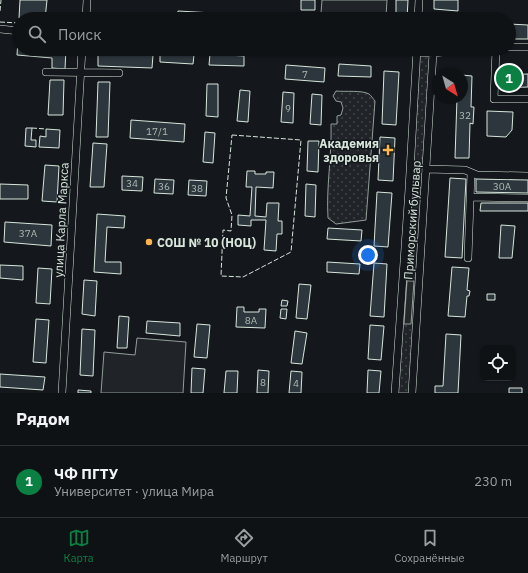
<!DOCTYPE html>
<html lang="ru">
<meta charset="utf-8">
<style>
:root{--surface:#0f1215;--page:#1d2022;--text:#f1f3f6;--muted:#9b9ea0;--line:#2f3234;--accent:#0b8043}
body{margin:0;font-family:"IBM Plex Sans",sans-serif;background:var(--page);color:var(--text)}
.controls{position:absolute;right:12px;bottom:12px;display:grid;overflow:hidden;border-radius:8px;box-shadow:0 1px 3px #0004}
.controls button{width:36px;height:36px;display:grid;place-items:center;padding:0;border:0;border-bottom:1px solid var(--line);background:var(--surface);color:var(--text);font:20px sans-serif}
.compass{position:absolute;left:432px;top:68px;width:36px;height:36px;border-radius:50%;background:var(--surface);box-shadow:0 1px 3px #0004;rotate:143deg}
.you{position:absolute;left:368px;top:255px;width:14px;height:14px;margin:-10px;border:3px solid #fff;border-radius:50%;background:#1a73e8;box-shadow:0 0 0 6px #1a73e833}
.badge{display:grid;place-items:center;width:26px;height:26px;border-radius:50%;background:var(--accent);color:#fff;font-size:13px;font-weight:700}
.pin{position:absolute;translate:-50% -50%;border:2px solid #fff;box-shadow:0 1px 4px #0006}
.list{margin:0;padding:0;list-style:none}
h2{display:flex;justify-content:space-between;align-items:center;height:52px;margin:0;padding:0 16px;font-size:17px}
h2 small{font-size:13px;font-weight:400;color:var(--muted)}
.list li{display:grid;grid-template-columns:26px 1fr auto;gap:12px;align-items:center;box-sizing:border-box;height:72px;padding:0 16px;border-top:1px solid var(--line)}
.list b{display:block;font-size:15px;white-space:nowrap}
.list p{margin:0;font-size:13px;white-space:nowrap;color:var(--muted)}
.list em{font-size:13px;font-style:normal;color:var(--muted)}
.icon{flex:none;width:22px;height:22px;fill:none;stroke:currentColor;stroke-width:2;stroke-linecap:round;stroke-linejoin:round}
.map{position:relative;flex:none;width:528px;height:393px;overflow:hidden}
.search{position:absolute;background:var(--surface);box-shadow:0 1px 3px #0004;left:12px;right:12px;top:12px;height:44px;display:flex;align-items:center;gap:10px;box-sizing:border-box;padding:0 14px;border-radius:22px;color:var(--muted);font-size:15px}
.sheet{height:124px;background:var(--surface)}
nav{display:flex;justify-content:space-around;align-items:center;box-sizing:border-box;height:56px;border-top:1px solid var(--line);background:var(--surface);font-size:11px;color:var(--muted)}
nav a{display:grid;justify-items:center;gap:2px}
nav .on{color:var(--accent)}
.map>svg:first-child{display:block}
.grass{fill:url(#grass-dots);stroke:#939e99}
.green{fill:#202428;stroke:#939e99}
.parking{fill:#24282b;stroke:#939e99}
.building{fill:#2c363c;stroke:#d8e6dc}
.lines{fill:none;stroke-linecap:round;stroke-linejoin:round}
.minor-casing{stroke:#d8e6dc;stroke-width:8}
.minor{stroke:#14181c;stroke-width:7}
.fence{stroke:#d8e6dc;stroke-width:1;stroke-dasharray:5 2;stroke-linecap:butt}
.poi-dot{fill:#ffb74d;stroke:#14181c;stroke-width:1.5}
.labels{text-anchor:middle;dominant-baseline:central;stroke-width:3;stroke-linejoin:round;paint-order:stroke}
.number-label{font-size:10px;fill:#adbab4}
.poi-label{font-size:12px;font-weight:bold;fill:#d8e6dc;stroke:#14181c;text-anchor:end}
.street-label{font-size:12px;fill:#d8e6dc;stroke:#14181c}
</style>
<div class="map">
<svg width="528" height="393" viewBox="0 0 528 393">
<defs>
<pattern id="grass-dots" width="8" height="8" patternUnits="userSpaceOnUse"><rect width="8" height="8" fill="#202428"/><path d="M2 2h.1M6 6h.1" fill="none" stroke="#404447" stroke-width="1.8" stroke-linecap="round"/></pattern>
</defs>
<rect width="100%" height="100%" fill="#14181c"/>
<path class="grass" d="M 417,53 L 433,53 L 412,393 L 395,393 Z
M 336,91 C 345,92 362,90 369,94 C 371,95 373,99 375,101 L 366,220 L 336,224 L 328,218 C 326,187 332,156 331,124 L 337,124 L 337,116 L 341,115 L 343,108 L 341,102 L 336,101 L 333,96 Z"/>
<path class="green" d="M 322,0 L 387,0 L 386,17 L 321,13 Z
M 137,338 L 186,342 L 183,393 L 101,393 L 104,352 L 135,355 Z"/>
<path class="parking" d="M 413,187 L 422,188 L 418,242 L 409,242 Z
M 407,281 L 414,281 L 411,324 L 404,324 Z"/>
<path class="building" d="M 20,0 L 47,0 L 45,19 L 19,18 Z
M 301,0 L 315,0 L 315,10 L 301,10 Z
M 396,0 L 408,0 L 407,19 L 396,19 Z
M 434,0 L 458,0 L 458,11 L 434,9 Z
M 178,11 L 231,14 L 231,19 L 177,19 Z
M 243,15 L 297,18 L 297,19 L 242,19 Z
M 509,24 L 528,25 L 528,39 L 509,39 Z
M 18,41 L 19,49 L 66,49 L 65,69 L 52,68 L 52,58 L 17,55 Z
M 98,52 L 153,55 L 152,68 L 98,66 Z
M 160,53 L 194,55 L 193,64 L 160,62 Z
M 210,54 L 244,56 L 244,66 L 209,65 Z
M 339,64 L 371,66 L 371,77 L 338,76 Z
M 286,65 L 325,68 L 324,82 L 285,79 Z
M 384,71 L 399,72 L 396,125 L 382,124 Z
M 528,74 L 528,87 L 502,88 L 502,75 Z
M 462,75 L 472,76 L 471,107 L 474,107 L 473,124 L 470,123 L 469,158 L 455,158 L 457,98 L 462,98 Z
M 50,80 L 64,80 L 63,115 L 48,115 Z
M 98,82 L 110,82 L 108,137 L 96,137 Z
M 207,84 L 218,84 L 218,117 L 206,116 Z
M 240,90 L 250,91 L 248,122 L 237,121 Z
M 283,92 L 294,93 L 293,123 L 281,122 Z
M 312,94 L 322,95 L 321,125 L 310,124 Z
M 487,111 L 513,112 L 512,130 L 506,137 L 487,136 Z
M 131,120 L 185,124 L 184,142 L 130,138 Z
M 26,128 L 32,128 L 31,140 L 36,140 L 36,147 L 25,146 Z
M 46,129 L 60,130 L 59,148 L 39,147 L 40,136 L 46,137 Z
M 205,132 L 215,133 L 213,163 L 203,162 Z
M 380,137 L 395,138 L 393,181 L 378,180 Z
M 308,141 L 319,141 L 318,172 L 307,171 Z
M 93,143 L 107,144 L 104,187 L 90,187 Z
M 45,165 L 59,166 L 57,202 L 42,201 Z
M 247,171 L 255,171 L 255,174 L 266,174 L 266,172 L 274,172 L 273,188 L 256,187 L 255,216 L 266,217 L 267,203 L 279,203 L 278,221 L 282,221 L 282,234 L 277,234 L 276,251 L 264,250 L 266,220 L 251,220 L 251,226 L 238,225 L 238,215 L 250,216 L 252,187 L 246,187 Z
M 122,176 L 143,177 L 142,191 L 122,190 Z
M 450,178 L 466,179 L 462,258 L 445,257 Z
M 155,179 L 174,180 L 173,194 L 154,193 Z
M 476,179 L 528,180 L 528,193 L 476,192 Z
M 189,180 L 207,181 L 206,196 L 188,195 Z
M 0,184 L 28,185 L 28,199 L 0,199 Z
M 306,184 L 316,185 L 315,217 L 305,216 Z
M 377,192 L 392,193 L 388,247 L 374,246 Z
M 481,203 L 528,203 L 528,211 L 480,211 Z
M 97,214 L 125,216 L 124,228 L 107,227 L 105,262 L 121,262 L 121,274 L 94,272 Z
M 5,222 L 52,225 L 51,246 L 4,242 Z
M 501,225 L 515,226 L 512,258 L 499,258 Z
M 328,228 L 362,230 L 361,241 L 327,239 Z
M 327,262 L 360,264 L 359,274 L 327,272 Z
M 374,263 L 387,264 L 384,317 L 370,316 Z
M 0,265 L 23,266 L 23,280 L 0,278 Z
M 452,267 L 469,268 L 467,290 L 470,291 L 469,296 L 467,296 L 465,317 L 448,316 Z
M 38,268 L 52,269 L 50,304 L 36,303 Z
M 84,280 L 97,281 L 95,316 L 82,314 Z
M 299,284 L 311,285 L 307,319 L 296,318 Z
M 487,294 L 495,294 L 495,300 L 487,300 Z
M 282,300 L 288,301 L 287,306 L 281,306 Z
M 237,307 L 244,307 L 244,312 L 259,312 L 259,309 L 266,309 L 265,328 L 236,327 Z
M 281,309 L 287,309 L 286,319 L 280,318 Z
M 119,316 L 129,317 L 127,348 L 117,348 Z
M 36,319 L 49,320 L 46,363 L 33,362 Z
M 147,321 L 180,323 L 180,336 L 146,333 Z
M 197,324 L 210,325 L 207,358 L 194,357 Z
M 370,325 L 384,326 L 381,360 L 368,359 Z
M 82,329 L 95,330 L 93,376 L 80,375 Z
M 295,331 L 307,333 L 302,364 L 291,363 Z
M 446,334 L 461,335 L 458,393 L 435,393 L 435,386 L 443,386 Z
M 192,368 L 205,369 L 203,393 L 191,393 Z
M 258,370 L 269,371 L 268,393 L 257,393 Z
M 368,370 L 381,371 L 379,393 L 367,393 Z
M 226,371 L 238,371 L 237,393 L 224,393 Z
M 291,371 L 302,372 L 301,393 L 289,393 Z
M 0,374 L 45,377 L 43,390 L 0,387 Z
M 509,388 L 522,388 L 522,393 L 509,393 Z
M 78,390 L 91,391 L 91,393 L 78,393 Z"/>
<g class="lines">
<g class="minor-casing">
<path id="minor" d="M 86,19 L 87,0
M 418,19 L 419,0
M 0,29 L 19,31
M 509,47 L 528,47
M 351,49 L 433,53 L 471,49
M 496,49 L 494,99 L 528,99
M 46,72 L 119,73
M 426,169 L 465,170 L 477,175 L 528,176
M 470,197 L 528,198
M 468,258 L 471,173
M 62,393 L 82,49
M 395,393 L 409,189 L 417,49
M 412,393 L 433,53 L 431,49"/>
</g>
<use href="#minor" class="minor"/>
<path class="fence" d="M 0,11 L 1,0
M 0,22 L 19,23
M 32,128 L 46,129
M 232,135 L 301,140 L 291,252 L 243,277 L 221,276 L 223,230 L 231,231 L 232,215 L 226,198 Z"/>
</g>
<g class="poi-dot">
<path d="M386 144h4v4h4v4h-4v4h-4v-4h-4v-4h4z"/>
<circle cx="149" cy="242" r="4"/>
</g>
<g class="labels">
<g class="number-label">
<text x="305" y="74">7</text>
<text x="288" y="108">9</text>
<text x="465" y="115">32</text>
<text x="157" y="131">17/1</text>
<text x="132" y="183">34</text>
<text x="164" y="186">36</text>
<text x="502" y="186">30А</text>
<text x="197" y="188">38</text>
<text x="28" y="233">37А</text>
<text x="251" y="320">8А</text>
<text x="263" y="382">8</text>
<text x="296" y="383">4</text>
</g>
<g class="poi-label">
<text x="379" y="143">Академия<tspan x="379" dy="14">здоровья</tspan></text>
<text x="157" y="242" text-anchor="start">СОШ № 10 (НОЦ)</text>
</g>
<g class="street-label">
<text transform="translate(61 220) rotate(-87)">улица Карла Маркса</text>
<text transform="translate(412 220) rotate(-86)">Приморский бульвар</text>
</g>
</g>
</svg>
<div class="controls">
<button><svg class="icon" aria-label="locate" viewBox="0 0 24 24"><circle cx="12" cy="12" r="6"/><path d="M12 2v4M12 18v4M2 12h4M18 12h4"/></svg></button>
</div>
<svg class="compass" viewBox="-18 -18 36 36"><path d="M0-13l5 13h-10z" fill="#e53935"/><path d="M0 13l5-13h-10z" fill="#9b9ea0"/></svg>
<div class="you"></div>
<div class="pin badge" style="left:509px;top:78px">1</div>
<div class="search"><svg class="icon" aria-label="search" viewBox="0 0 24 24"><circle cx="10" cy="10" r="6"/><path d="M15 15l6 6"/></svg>Поиск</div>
</div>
<section class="sheet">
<h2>Рядом<small></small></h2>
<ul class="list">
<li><span class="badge">1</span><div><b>ЧФ ПГТУ</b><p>Университет · улица Мира</p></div><em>230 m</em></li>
</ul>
</section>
<nav>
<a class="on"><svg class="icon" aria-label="map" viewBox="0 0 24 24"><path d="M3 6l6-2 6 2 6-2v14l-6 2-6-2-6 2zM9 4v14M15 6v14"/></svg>Карта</a>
<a><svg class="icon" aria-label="directions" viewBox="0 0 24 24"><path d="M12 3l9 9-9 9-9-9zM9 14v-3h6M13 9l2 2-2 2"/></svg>Маршрут</a>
<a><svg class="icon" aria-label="saved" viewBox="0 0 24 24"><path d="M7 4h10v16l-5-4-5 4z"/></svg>Сохранённые</a>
</nav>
